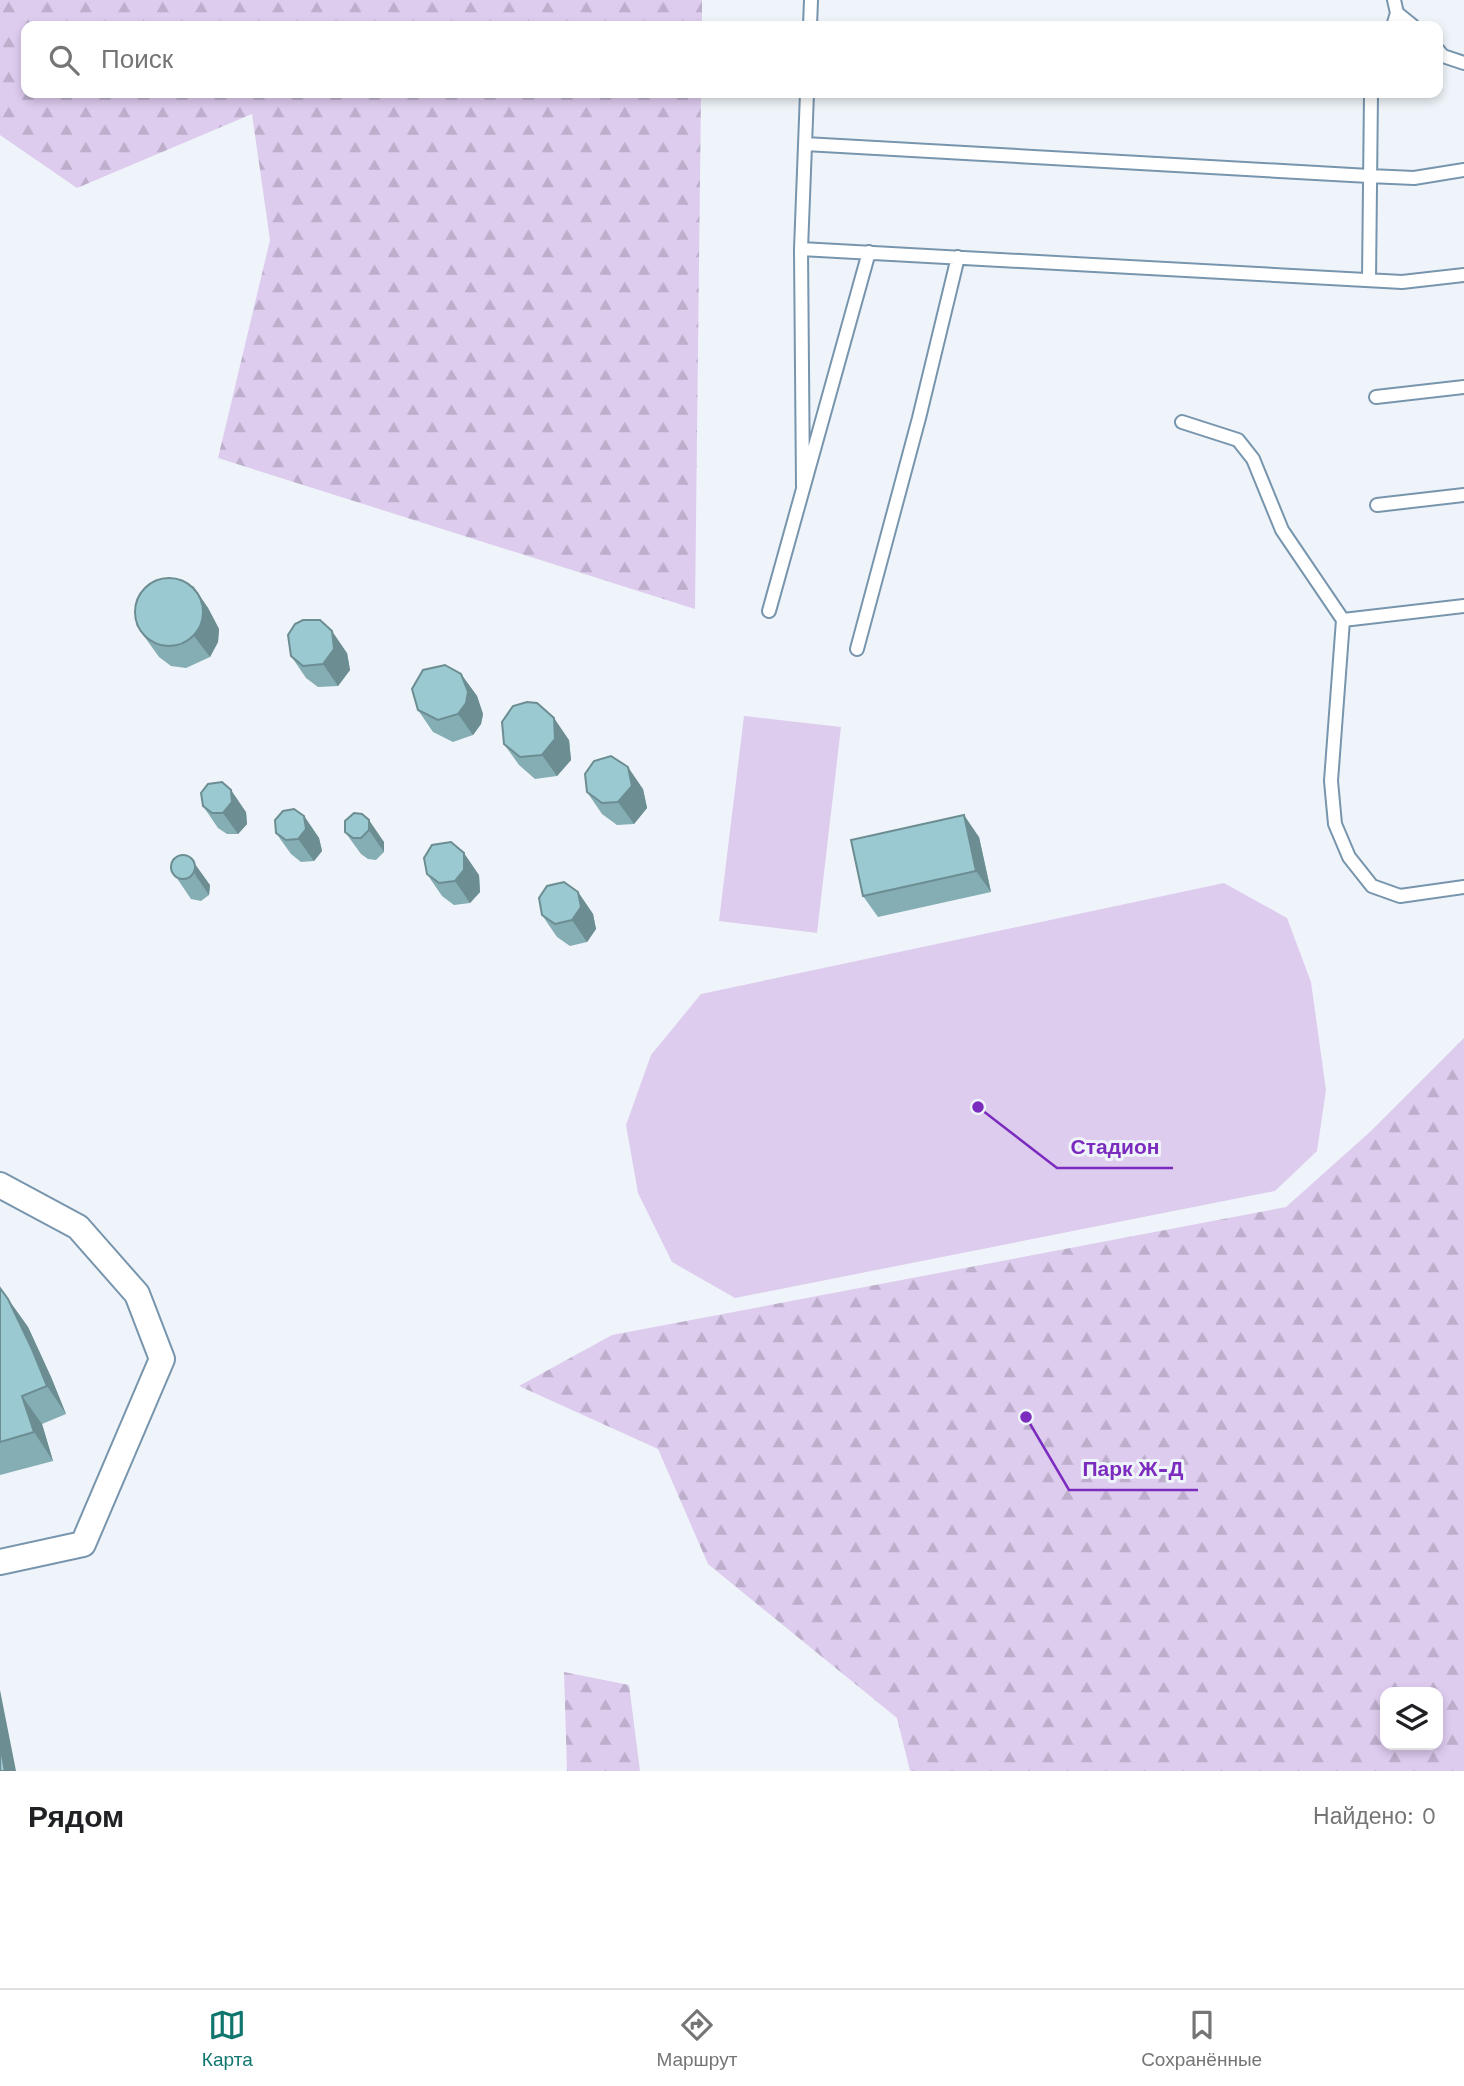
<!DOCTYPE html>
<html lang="ru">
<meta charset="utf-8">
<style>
:root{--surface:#fff;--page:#f2f2f2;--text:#202124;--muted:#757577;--line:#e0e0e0;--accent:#0f766e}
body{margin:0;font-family:"Work Sans",sans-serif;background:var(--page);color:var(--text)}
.controls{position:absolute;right:21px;bottom:21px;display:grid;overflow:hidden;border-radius:14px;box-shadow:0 4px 10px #0003}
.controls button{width:63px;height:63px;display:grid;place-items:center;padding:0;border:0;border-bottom:2px solid var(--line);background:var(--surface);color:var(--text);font:35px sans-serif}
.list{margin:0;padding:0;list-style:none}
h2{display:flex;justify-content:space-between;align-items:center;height:91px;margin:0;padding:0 28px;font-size:30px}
h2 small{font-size:23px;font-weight:400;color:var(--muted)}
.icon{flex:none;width:38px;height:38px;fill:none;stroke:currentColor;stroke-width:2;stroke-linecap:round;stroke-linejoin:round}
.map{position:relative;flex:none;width:1464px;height:1771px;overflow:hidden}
.search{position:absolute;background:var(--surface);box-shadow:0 4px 10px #0003;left:21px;right:21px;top:21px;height:77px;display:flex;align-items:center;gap:18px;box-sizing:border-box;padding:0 24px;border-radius:14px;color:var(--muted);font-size:26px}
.sheet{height:217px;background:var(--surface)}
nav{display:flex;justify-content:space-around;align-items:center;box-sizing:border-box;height:98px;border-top:2px solid var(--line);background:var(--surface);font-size:19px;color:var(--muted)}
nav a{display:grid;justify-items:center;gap:4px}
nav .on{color:var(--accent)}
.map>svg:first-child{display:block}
.forest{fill:url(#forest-firs);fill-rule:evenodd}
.pitch{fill:#deccef}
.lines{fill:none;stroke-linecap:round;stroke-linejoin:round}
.service-casing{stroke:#7895ae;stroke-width:16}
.minor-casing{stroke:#7895ae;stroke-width:28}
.service{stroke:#fff;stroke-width:12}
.minor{stroke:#fff;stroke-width:24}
.wall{fill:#85adb4}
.shaded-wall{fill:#6c8d92}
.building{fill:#9bc9d1;stroke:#6c8d92;stroke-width:2}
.leader{fill:none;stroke:#7b2cbf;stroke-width:2.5}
.callout-dot{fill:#7b2cbf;stroke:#eef4f9;stroke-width:2.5}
.callout-label{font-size:21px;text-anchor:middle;font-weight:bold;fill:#7b2cbf;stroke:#eef4f9;stroke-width:6;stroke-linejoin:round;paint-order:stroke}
</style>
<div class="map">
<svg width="1464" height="1771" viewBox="0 0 1464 1771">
<defs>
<pattern id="forest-firs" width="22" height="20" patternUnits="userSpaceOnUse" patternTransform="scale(1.75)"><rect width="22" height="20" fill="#deccef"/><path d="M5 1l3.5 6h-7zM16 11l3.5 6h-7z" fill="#bdaecc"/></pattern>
</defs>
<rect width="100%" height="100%" fill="#eef4f9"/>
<path class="forest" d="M 0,0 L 702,0 L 702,26 L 26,26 L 26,93 L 701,93 L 695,609 L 218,458 L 270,240 L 252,114 L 77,188 L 0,135 Z
M 1464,1038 L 1464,1771 L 910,1771 L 897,1718 L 708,1564 L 658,1449 L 519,1386 L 612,1335 L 1286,1207 L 1371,1131 ZM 1438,1692 L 1438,1745 L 1385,1745 L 1385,1692 Z
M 564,1672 L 629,1685 L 640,1771 L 567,1771 Z"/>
<path class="pitch" d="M 744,716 L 841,727 L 817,933 L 719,921 Z
M 1224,883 L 1287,918 L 1311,982 L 1326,1090 L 1317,1151 L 1275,1191 L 735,1298 L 672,1262 L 638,1193 L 626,1125 L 651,1055 L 701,994 Z"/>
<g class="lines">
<g class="service-casing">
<path id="service" d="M 1397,13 L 1413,26
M 810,26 L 811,0
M 1393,26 L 1397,13 L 1394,0
M 1438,50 L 1443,56 L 1464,63
M 805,144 L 1369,176 L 1414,178 L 1464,170
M 801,249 L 1402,282 L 1464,275
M 1369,280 L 1371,93
M 1376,397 L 1464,387
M 1182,422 L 1238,440 L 1253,459 L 1282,530 L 1343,620 L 1331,781 L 1335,824 L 1349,857 L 1372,886 L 1400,896 L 1464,887
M 803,486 L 801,249 L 807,93
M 1377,505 L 1464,495
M 769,611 L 869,252
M 1343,620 L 1464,606
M 857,649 L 919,418 L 958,257"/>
</g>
<g class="minor-casing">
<path id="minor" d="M 0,1185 L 78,1227 L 137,1294 L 162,1359 L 83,1544 L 0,1562"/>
</g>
<use href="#service" class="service"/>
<use href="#minor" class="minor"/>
</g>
<path class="wall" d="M 193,586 L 208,608 L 219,629 L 218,642 L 210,657 L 186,668 L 171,666 L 159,657 L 136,625 Z
M 347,653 L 350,670 L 338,686 L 318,687 L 306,678 L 291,656 Z
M 461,674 L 477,696 L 483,714 L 481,724 L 473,735 L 453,742 L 433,732 L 418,710 Z
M 569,740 L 571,760 L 557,776 L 535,779 L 519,765 L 504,744 Z
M 643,789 L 647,808 L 634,824 L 617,825 L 602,814 L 587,792 Z
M 203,806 L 246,812 L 247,824 L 238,834 L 227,834 L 218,828 Z
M 354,813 L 384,842 L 384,852 L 376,860 L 368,859 L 361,854 L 345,832 Z
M 304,816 L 319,838 L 322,851 L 314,861 L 301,862 L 291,854 L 276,833 Z
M 979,837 L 991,892 L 878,917 L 863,896 Z
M 173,858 L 210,885 L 209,895 L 201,901 L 191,899 L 170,868 Z
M 427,874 L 479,875 L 480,892 L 470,903 L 454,905 L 442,896 Z
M 578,892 L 593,914 L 596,929 L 587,942 L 570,946 L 557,937 L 542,915 Z
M 0,1288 L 28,1327 L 51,1377 L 66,1414 L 42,1424 L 53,1461 L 0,1475 Z"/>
<path class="shaded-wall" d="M 193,586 L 208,608 L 219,629 L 218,642 L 210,657 L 194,636 Z
M 332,631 L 347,653 L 350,670 L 338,686 L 323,664 Z
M 461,674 L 477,696 L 483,714 L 481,724 L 473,735 L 458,714 Z
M 554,718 L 569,740 L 571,760 L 557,776 L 542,755 Z
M 628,767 L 643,789 L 647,808 L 634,824 L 618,802 Z
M 231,790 L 246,812 L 247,824 L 238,834 L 223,813 Z
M 964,815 L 979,837 L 991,892 L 976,871 Z
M 304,816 L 319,838 L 322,851 L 314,861 L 298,839 Z
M 369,820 L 384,842 L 384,852 L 369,830 Z
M 464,853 L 479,875 L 480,892 L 470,903 L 455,881 Z
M 195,864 L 210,885 L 209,895 L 194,873 Z
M 578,892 L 593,914 L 596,929 L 587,942 L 572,920 Z
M 8,1299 L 28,1327 L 51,1377 L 66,1414 L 47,1386 Z
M 22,1396 L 42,1424 L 53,1461 L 34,1432 Z
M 0,1690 L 16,1771 L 5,1771 L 0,1745 Z"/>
<path class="building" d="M135 612a34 34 0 1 1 68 0a34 34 0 1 1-68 0Z
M 303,620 L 320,620 L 332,631 L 334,649 L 323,664 L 303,666 L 291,656 L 288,635 L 295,624 Z
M 445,665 L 461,674 L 468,692 L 466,703 L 458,714 L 438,720 L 418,710 L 412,689 L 423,670 Z
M 527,702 L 537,703 L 554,718 L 555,739 L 542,755 L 520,757 L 504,744 L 502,722 L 513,706 Z
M 611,756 L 628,767 L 632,786 L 618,802 L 602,803 L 587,792 L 585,774 L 594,761 Z
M 222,782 L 231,790 L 232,802 L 223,813 L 212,813 L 203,806 L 201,793 L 208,784 Z
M 294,809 L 304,816 L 306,829 L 298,839 L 286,840 L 276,833 L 275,820 L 283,811 Z
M 354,813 L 362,814 L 369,820 L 369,830 L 361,838 L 353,838 L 345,832 L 345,821 Z
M 964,815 L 976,871 L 863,896 L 851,840 Z
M 451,842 L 464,853 L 464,870 L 455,881 L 439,883 L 427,874 L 424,858 L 432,845 Z
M171 867a12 12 0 1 1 24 0a12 12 0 1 1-24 0Z
M 564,882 L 578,892 L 581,907 L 572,920 L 555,924 L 542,915 L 539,898 L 547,886 Z
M 0,1288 L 8,1299 L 32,1349 L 47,1386 L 22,1396 L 34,1432 L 0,1442 Z
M 0,1745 L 5,1771 L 0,1771 Z"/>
<path class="leader" d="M978 1107L1057 1168H1173M1026 1417L1069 1490H1198"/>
<g class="callout-dot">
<circle cx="978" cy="1107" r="7"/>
<circle cx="1026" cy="1417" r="7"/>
</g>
<g class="callout-label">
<text x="1115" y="1154">Стадион</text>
<text x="1133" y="1476">Парк Ж-Д</text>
</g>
</svg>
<div class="controls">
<button><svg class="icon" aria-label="layers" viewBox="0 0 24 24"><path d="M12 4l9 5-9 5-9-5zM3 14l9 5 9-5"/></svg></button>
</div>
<div class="search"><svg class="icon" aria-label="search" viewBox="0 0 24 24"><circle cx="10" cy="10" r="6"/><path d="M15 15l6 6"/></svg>Поиск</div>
</div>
<section class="sheet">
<h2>Рядом<small>Найдено: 0</small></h2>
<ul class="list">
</ul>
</section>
<nav>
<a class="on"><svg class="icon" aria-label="map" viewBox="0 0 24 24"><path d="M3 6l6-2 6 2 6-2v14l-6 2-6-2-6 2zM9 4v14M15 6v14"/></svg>Карта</a>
<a><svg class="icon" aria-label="directions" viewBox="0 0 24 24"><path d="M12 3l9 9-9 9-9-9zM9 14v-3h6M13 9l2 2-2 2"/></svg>Маршрут</a>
<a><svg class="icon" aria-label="saved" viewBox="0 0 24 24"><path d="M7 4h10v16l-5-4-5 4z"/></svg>Сохранённые</a>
</nav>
